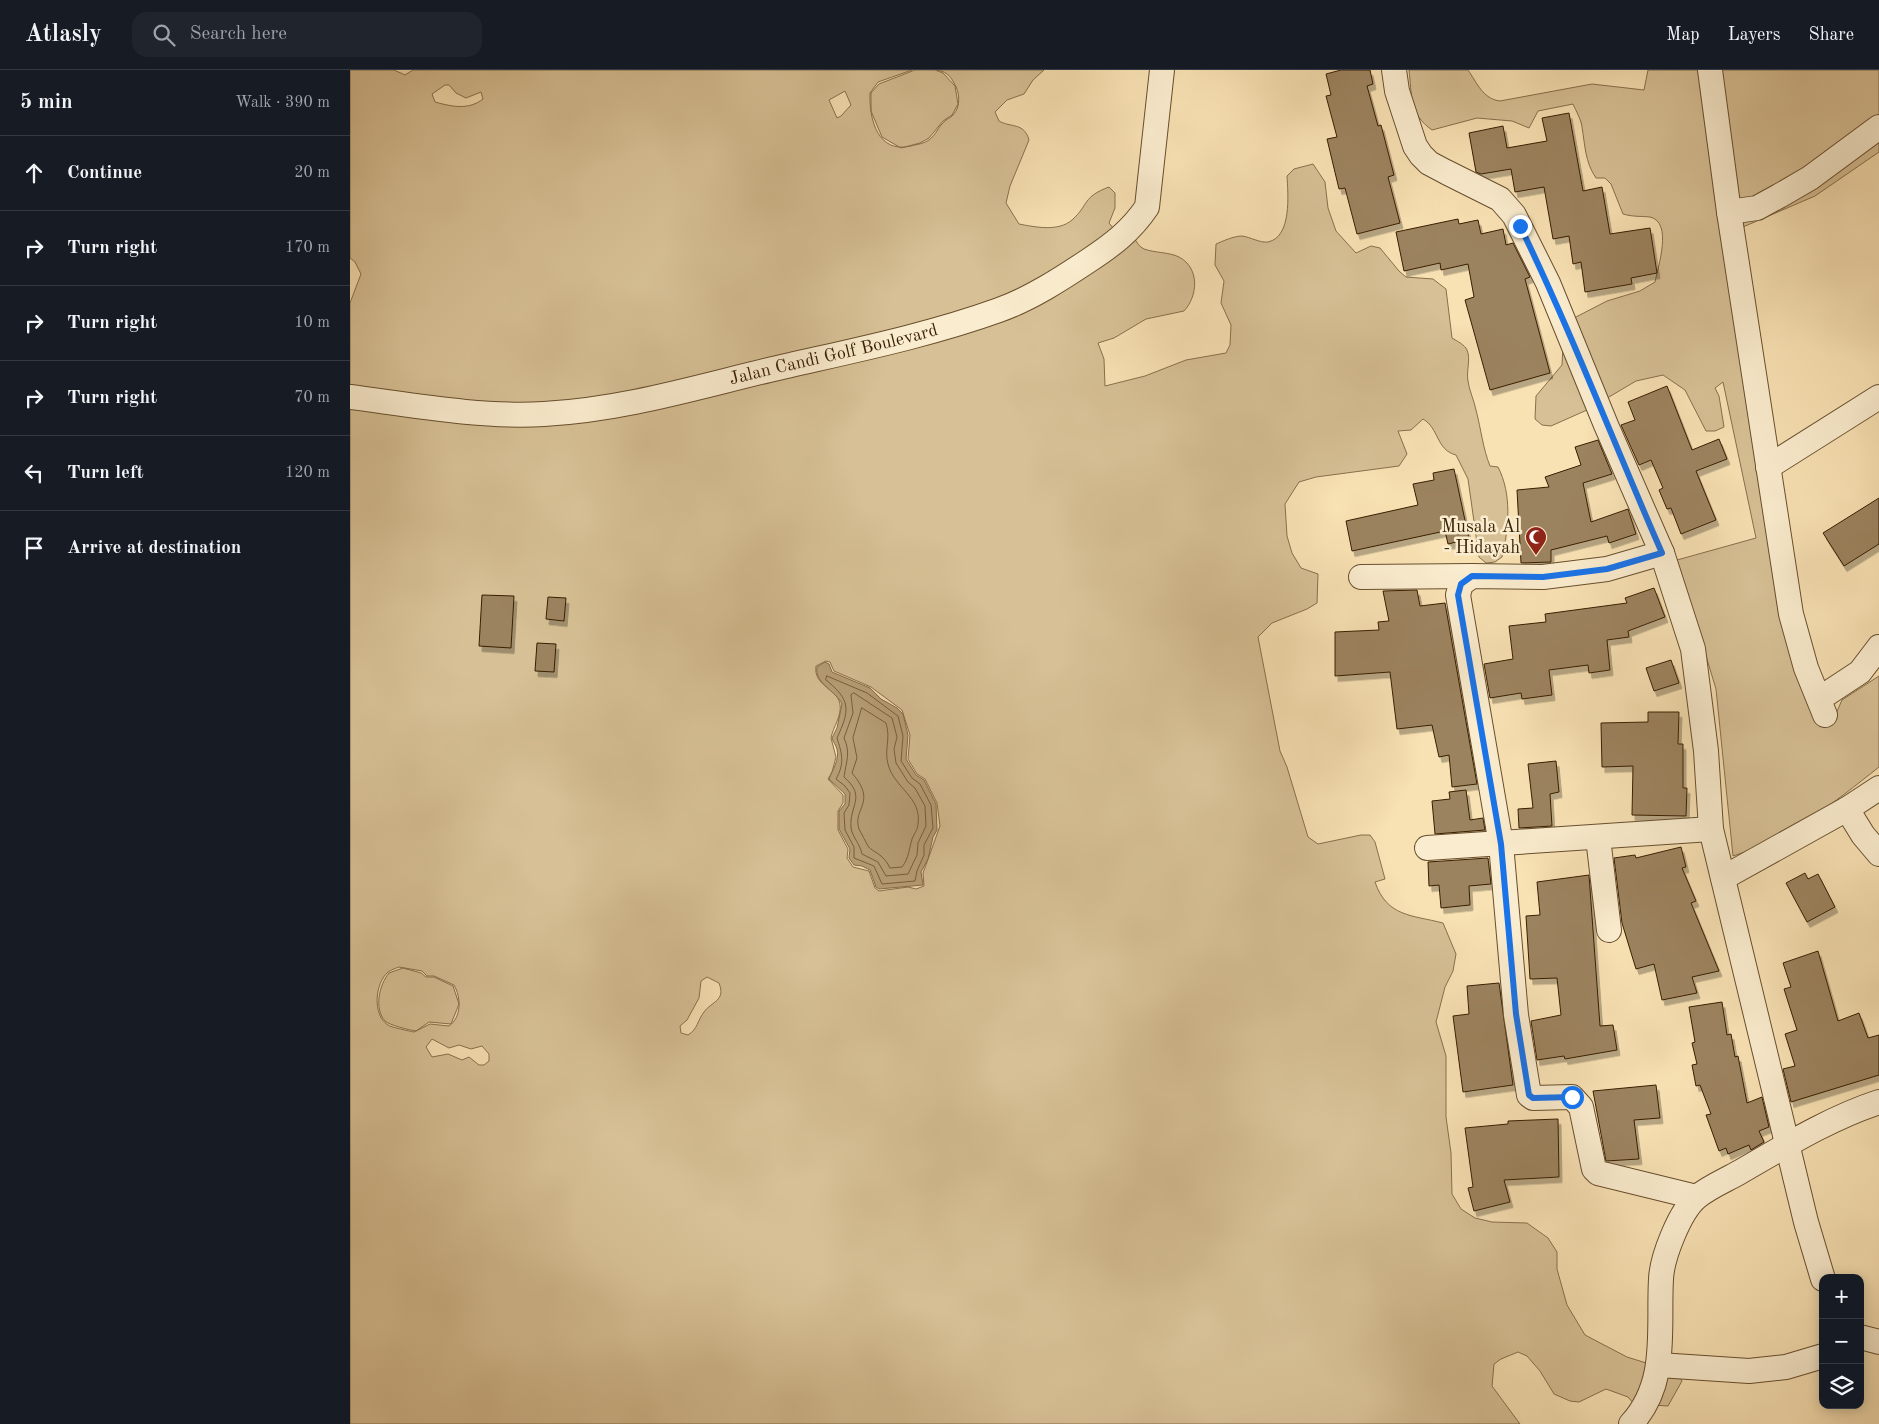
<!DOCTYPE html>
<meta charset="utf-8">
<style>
:root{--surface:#171b24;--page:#20242c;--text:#f1f3f6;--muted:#9ea1a6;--line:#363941}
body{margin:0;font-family:"Old Standard TT",serif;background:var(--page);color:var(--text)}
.controls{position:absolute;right:15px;bottom:15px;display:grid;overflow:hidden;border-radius:10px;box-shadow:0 2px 12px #0003}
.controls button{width:45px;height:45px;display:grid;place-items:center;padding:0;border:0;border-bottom:1px solid var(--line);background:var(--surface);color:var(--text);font:25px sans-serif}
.stop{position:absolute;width:15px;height:15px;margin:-11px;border:4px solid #1a73e8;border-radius:50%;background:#fff}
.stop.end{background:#1a73e8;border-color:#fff;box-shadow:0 1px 5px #0008}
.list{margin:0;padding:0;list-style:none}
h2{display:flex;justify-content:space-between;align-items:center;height:65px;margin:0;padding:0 20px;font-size:21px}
h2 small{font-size:16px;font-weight:400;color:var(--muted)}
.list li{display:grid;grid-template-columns:32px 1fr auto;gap:15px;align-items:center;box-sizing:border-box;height:75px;padding:0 20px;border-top:1px solid var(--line)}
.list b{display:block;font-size:19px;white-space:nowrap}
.list em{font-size:16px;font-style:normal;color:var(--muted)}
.icon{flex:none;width:28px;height:28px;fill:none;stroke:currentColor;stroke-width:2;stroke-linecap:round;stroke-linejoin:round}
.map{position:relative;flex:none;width:1529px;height:1354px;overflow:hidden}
header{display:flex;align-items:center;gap:30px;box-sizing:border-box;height:70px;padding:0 25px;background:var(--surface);border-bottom:1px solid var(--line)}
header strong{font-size:24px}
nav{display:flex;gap:28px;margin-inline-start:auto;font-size:18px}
.search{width:350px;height:45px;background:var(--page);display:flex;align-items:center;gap:12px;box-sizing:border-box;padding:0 18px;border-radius:15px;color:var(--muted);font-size:19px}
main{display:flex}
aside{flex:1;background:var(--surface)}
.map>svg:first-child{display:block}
.green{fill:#d7c095;stroke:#886f4c;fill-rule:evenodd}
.water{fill:#b79f77;stroke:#846b48}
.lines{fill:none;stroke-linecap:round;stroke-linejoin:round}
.shore{stroke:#785e3c;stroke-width:1}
.building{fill:#9c835e;stroke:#381e02;filter:url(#shadow)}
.minor-casing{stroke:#684f2e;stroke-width:26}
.minor{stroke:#faecce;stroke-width:24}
.route{stroke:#1a73e8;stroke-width:6}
.labels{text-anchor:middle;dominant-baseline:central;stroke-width:5;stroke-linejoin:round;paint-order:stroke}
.street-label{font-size:18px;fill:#381e02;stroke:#faecce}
.poi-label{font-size:18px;fill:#381e02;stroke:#faecce;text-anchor:end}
</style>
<header>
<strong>Atlasly</strong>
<div class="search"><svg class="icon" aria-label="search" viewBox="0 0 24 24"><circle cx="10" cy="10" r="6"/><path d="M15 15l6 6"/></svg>Search here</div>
<nav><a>Map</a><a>Layers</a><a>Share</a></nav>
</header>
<main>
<aside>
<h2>5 min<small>Walk · 390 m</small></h2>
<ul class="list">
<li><svg class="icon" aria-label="ahead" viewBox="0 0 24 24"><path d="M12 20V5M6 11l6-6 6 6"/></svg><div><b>Continue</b></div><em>20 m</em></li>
<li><svg class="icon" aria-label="right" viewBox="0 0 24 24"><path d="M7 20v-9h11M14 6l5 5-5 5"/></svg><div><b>Turn right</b></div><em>170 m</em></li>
<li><svg class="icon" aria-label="right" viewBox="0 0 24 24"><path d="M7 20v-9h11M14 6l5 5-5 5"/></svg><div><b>Turn right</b></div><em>10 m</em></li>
<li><svg class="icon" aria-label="right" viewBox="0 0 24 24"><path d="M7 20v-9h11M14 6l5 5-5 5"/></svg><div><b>Turn right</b></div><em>70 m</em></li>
<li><svg class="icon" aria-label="left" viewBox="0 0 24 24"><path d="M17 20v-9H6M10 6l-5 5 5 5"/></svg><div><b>Turn left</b></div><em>120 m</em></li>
<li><svg class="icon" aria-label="arrive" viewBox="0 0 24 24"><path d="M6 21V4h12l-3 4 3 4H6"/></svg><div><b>Arrive at destination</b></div></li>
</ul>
</aside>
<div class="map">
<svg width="1529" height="1354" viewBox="0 0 1529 1354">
<defs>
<filter id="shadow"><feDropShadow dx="3" dy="5.5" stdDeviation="0" flood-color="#0004"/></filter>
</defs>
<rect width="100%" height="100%" fill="#f8e1b3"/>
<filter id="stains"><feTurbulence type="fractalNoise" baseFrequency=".004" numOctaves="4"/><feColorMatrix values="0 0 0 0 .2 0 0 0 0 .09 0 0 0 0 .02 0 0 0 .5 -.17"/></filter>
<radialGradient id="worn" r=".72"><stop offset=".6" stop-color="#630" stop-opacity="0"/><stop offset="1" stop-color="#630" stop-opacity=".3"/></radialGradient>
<path class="green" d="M 0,0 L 44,0 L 55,5 L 63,0 L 562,0 L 528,12 L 520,23 C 519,50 528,84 561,76 C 568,74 573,74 579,70 C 586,65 588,57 594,52 C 596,49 601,48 603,45 C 611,37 610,22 604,13 C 600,5 595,1 586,0 L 694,0 L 683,10 L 674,24 L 657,30 L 645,42 L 649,51 C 661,58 674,52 679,70 L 660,116 L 656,133 L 669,154 C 685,157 708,162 722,150 C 739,135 732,127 759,117 L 765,123 L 765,138 L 759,153 L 772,169 L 784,168 C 787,172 789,177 794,179 C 805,183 819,182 829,187 C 850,198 848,226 834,241 L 796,249 L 764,268 L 748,273 L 754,289 L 755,316 L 795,306 L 836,290 L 876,283 L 880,275 L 881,255 L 871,233 L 874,211 L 865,195 L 866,174 C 873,171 884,166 892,166 C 900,167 910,173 918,172 C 942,167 938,124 937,106 L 944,99 L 963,94 L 975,112 L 978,138 L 986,161 L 1006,183 L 1021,176 L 1030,178 L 1049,201 L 1056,207 L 1083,209 L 1096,219 L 1102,268 C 1107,271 1115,275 1117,280 C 1121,289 1116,301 1118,311 C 1119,320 1124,330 1126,340 C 1131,359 1133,379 1140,396 L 1148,397 C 1162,424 1159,458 1152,487 L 1145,492 L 1136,493 L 1129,487 L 1118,409 L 1106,385 C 1086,380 1089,358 1073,349 L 1061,360 L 1048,361 L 1057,384 L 1049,396 L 966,407 L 949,412 L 935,434 L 937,466 L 942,483 L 951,498 L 968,504 L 967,533 L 957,539 L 922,553 L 908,567 L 930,681 L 937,697 L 958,767 L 968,774 L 1011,765 L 1020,765 L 1025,772 L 1035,809 L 1025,812 C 1037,847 1062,845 1093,853 L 1106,884 L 1103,901 L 1095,917 L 1086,952 L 1096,986 L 1096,1047 L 1101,1083 L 1102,1124 L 1111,1139 L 1125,1148 L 1142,1152 L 1177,1153 L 1198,1168 L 1207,1182 L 1207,1199 L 1217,1235 L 1235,1265 L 1277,1287 L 1328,1303 L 1332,1311 L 1318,1336 L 1284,1334 L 1278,1327 L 1256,1319 L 1229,1332 L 1220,1331 L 1204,1324 L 1190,1301 L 1177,1286 L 1168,1282 L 1151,1289 L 1144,1294 L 1142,1316 L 1170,1354 L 0,1354 L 0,233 L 11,204 L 5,192 L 0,188 ZM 95,15 L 99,15 L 106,23 L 116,28 L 131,22 L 133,29 C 119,40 103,37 85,32 L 82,24 ZM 495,21 L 501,35 L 491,46 L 487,48 L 479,30 ZM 476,591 L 480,592 L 484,601 L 521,617 L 552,640 L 560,665 L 558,689 L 567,704 L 575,709 L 587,733 L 590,756 L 573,803 L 574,816 L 566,819 L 558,817 L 529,821 L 525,818 L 519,801 L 503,797 L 497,788 L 498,779 L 488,760 L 488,741 L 493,733 L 493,725 L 478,709 L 482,702 L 486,687 L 481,668 C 483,657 492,646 490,634 C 487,618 463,616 466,596 ZM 49,897 L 72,901 L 77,906 L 84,906 L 104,915 C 111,927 112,947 99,956 L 80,954 L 64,962 C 59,961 40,957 38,955 C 22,945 25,913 38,902 C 41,900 46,898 49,897 ZM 357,907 L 369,913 C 376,931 362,931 354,942 C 347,951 348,959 338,965 L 331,963 L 330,956 L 337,950 L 349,928 L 351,911 ZM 82,969 L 99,978 L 109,975 L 121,979 L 132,976 L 139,984 L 139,991 L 134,995 L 129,995 L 119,987 L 112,990 L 98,984 L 82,987 L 76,977 Z
M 565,0 L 585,0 L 593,3 L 605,16 L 608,34 L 602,45 L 593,51 L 579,68 L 570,73 L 551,78 L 532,67 L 521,41 L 521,23 L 529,14 Z
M 1059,0 L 1118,0 C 1127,13 1133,29 1150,31 L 1242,14 L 1294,20 L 1298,0 L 1529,0 L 1529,82 L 1465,126 L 1372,166 L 1380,225 L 1440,584 L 1469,655 L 1485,646 L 1492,630 L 1529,606 L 1529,697 C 1484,733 1439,768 1383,786 L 1366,619 L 1327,490 L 1406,468 L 1373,312 L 1365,318 L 1369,326 L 1374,357 L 1365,361 L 1356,361 L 1335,320 L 1313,305 L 1286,311 L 1237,340 L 1201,356 L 1192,355 L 1185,349 L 1186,326 L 1212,295 L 1213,276 L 1224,248 L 1257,231 L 1290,221 L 1305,212 C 1308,197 1323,152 1300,147 C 1291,146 1283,147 1273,144 L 1261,114 L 1255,108 L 1246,108 C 1235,92 1235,75 1232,57 C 1231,49 1226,41 1223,34 L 1188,41 L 1179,58 L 1162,51 L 1127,48 L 1082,60 C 1059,44 1062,25 1059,0 Z
M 53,898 L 71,903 L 76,907 L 84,907 L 103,916 L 109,934 L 101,954 L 79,952 L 66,961 C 59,960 39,955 35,951 C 24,939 29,915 39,903 Z"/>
<path class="water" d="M 475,592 L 479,594 L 482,602 L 520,618 L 531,629 L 547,638 L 553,644 L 558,665 L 556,689 L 566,705 L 574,710 L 586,734 L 587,760 L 583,767 L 578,789 L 571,802 L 573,815 L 529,819 L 526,817 L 520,800 L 512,796 L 504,795 L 499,788 L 500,779 L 489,759 L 489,741 L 495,734 L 495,724 L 479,709 C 482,701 490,689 487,679 C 486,675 483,672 482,668 L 487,658 L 492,634 C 486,621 464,613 467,597 Z"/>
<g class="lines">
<path class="shore" d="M 477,606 L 517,623 L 548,646 L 553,666 L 551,691 L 562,708 L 570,714 L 581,735 L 583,758 L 574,775 L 574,785 L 567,801 L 565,811 L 532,814 L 524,796 L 504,788 L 504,777 L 495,760 L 494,743 L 499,735 L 500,723 L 495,716 L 486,709 C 495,693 492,684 487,668 C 500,640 501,630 476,610 Z
M 504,623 L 542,648 L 547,667 L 544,679 L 546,693 L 558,712 L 565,718 L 575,736 L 576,756 L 568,773 L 567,785 L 558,804 L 536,806 L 528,792 L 512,784 C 510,774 502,766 501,758 C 499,735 517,727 494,707 C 496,692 501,683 494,668 L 503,643 L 501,625 Z
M 512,638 L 536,653 C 541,669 534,679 538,694 C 544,718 572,727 568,754 C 568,759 564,764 562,769 C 559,779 559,788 552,797 L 540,798 C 533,783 522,782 518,776 C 516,772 511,763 509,759 C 502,738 528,733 502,703 L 507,688 L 503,668 Z"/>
</g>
<path class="building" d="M 991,0 L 1020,0 L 1023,14 L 1017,16 L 1028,56 L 1031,55 L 1044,105 L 1038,107 L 1050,153 L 1007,164 L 995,118 L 989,119 L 977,69 L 987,67 L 976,26 L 981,25 L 976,4 Z
M 1219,43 L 1233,121 L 1252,117 L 1260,164 L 1300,158 L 1307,203 L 1281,208 L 1282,214 L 1235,222 L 1231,192 L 1223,194 L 1219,166 L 1203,169 L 1194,117 L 1165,122 L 1161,99 L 1131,104 L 1126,102 L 1119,63 L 1153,56 L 1157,78 L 1197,71 L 1192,48 Z
M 1108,149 L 1109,154 L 1128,150 L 1131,164 L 1153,159 L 1156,175 L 1163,173 L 1180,207 L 1175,209 L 1200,303 L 1140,320 L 1115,230 L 1124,227 L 1118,194 L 1091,200 L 1090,193 L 1054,201 L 1046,162 Z
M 1317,316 L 1342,380 L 1369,369 L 1377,389 L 1346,401 L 1366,450 L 1331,464 L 1321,438 L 1317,439 L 1309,420 L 1313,418 L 1301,390 L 1289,395 L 1271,355 L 1285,350 L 1278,332 Z
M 1248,370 L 1262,404 L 1233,413 L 1241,452 L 1278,439 L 1286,464 L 1259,473 L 1257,466 L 1201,480 L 1201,492 L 1171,493 L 1167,420 L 1199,417 L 1195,407 L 1231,395 L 1225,377 Z
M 1104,399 L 1119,469 L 1098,474 L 1095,461 L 1002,481 L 996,451 L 1068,435 L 1063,414 L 1084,410 L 1083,403 Z
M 1529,428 L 1529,474 L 1494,496 L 1473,463 Z
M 1304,518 L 1315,547 L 1278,561 L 1279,567 L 1257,570 L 1260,600 L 1239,603 L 1238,595 L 1199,600 L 1202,625 L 1172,629 L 1171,623 L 1140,628 L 1134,594 L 1163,589 L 1159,556 L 1196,552 L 1195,544 L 1277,533 L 1275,528 Z
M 1067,520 L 1070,536 L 1095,533 L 1127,714 L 1102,717 L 1099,685 L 1089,687 L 1082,655 L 1047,659 L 1040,602 L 985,606 L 985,562 L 1029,560 L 1028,552 L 1039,551 L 1033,521 Z
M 132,525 L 164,526 L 161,578 L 129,576 Z
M 198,527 L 216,528 L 214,551 L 196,549 Z
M 187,573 L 206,574 L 204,602 L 185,601 Z
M 1321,590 L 1329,613 L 1304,621 L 1296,598 Z
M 1298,642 L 1329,642 L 1328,674 L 1333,674 L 1333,718 L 1337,718 L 1336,746 L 1282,745 L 1283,696 L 1252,697 L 1251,653 L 1298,652 Z
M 1206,691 L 1209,722 L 1200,724 L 1202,756 L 1169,758 L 1168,739 L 1183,738 L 1178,694 Z
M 1116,720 L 1120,750 L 1133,748 L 1135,760 L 1085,764 L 1082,731 L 1100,729 L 1099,722 Z
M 1331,777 L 1336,797 L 1332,798 L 1346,831 L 1341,833 L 1369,901 L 1342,907 L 1347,923 L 1312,930 L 1304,894 L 1286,899 L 1272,853 L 1264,788 L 1285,785 L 1286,788 Z
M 1138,788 L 1141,814 L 1119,816 L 1120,835 L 1091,838 L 1089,815 L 1079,816 L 1078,792 Z
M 1455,803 L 1458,809 L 1468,804 L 1485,837 L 1457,852 L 1436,813 Z
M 1239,805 L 1250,956 L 1263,955 L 1267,980 L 1215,989 L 1214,986 L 1187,990 L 1181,951 L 1211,945 L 1207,908 L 1180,909 L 1176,846 L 1190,845 L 1187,812 Z
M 1468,881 L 1488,951 L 1509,943 L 1518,968 L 1529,965 L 1529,1005 L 1441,1032 L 1433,999 L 1445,996 L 1435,964 L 1447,960 L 1434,919 L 1441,917 L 1433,893 Z
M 1149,913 L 1163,1015 L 1113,1022 L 1103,946 L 1119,944 L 1117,916 Z
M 1372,932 L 1377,965 L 1381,964 L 1385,987 L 1388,986 L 1397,1033 L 1412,1027 L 1419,1057 L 1409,1061 L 1414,1072 L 1401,1080 L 1399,1075 L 1378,1084 L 1376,1078 L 1369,1081 L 1356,1045 L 1361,1044 L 1350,1015 L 1346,1016 L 1342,995 L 1347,994 L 1342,973 L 1345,972 L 1339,937 Z
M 1306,1015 L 1310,1048 L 1284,1050 L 1289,1089 L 1256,1091 L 1243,1021 Z
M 1208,1049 L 1209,1107 L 1154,1110 L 1160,1132 L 1124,1141 L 1118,1118 L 1123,1117 L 1115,1058 L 1158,1054 L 1158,1051 Z"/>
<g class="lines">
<g class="minor-casing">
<g id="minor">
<path d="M 1044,0 L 1047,21 L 1065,76 L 1071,85 L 1079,93 L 1096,102 L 1150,129 L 1164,145 L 1198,213 L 1256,355 L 1312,483 L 1343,579 L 1356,681 L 1361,759 L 1456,1152 L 1473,1209"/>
<path d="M 1360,0 L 1379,142 L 1441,544 L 1456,598 L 1475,645"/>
<path d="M 1379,142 L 1407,138 L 1429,126 L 1460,108 L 1529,57"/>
<path id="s1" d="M 0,327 C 61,335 133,348 194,344 C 271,340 344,318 419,300 C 496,282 574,267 649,240 C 680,229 711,209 738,191 C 761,176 781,161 797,137 L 812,0"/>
<path d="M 1418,397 L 1529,327"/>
<path d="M 1312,483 L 1257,499 L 1193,507 L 1122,506 L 1111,514 L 1108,525 L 1151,774 L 1166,945 L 1179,1025 L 1183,1028 L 1222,1027 L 1231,1037 L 1244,1099 L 1248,1103 L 1346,1127"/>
<path d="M 1011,507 L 1122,506"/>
<path d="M 1469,629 L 1510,602 L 1529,577"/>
<path d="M 1497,739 L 1513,765 L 1529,784"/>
<path d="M 1248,768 L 1259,860"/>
<path d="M 1077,778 L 1361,759"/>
<path d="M 1373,808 L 1497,739 L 1529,718"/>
<path d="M 1510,1267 L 1529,1272"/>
<path d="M 1309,1295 L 1399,1301 L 1436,1297 L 1473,1286"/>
<path d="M 1281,1354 C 1319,1313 1308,1259 1311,1209 C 1312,1187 1330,1141 1347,1127 C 1359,1117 1376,1110 1390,1102 C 1435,1076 1480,1048 1529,1032"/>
</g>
</g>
<use href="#minor" class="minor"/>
</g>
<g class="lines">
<path class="route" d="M 1170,156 C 1222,263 1264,374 1312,483 L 1257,499 L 1193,507 L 1122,506 L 1111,514 L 1108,525 L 1151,774 L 1166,944 L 1179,1025 L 1183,1028 L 1222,1027"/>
</g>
<defs>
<g id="mosque-pin" transform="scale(1.125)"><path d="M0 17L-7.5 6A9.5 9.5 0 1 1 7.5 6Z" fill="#8f2418" stroke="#faecce"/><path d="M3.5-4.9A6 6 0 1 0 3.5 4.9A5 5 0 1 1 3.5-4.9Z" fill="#fff"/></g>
</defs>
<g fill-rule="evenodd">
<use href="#mosque-pin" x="1186" y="467"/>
</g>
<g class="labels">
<g class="street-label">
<text stroke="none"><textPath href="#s1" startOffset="491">Jalan Candi Golf Boulevard</textPath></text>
</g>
<g class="poi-label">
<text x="1170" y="457">Musala Al<tspan x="1170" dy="21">- Hidayah</tspan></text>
</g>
</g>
<rect width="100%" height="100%" filter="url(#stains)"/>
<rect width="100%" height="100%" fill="url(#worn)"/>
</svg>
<div class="controls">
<button>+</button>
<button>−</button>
<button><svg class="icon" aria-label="layers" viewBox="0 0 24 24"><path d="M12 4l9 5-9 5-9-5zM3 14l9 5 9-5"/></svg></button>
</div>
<div class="stop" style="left:1222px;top:1027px"></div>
<div class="stop end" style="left:1170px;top:156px"></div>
</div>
</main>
